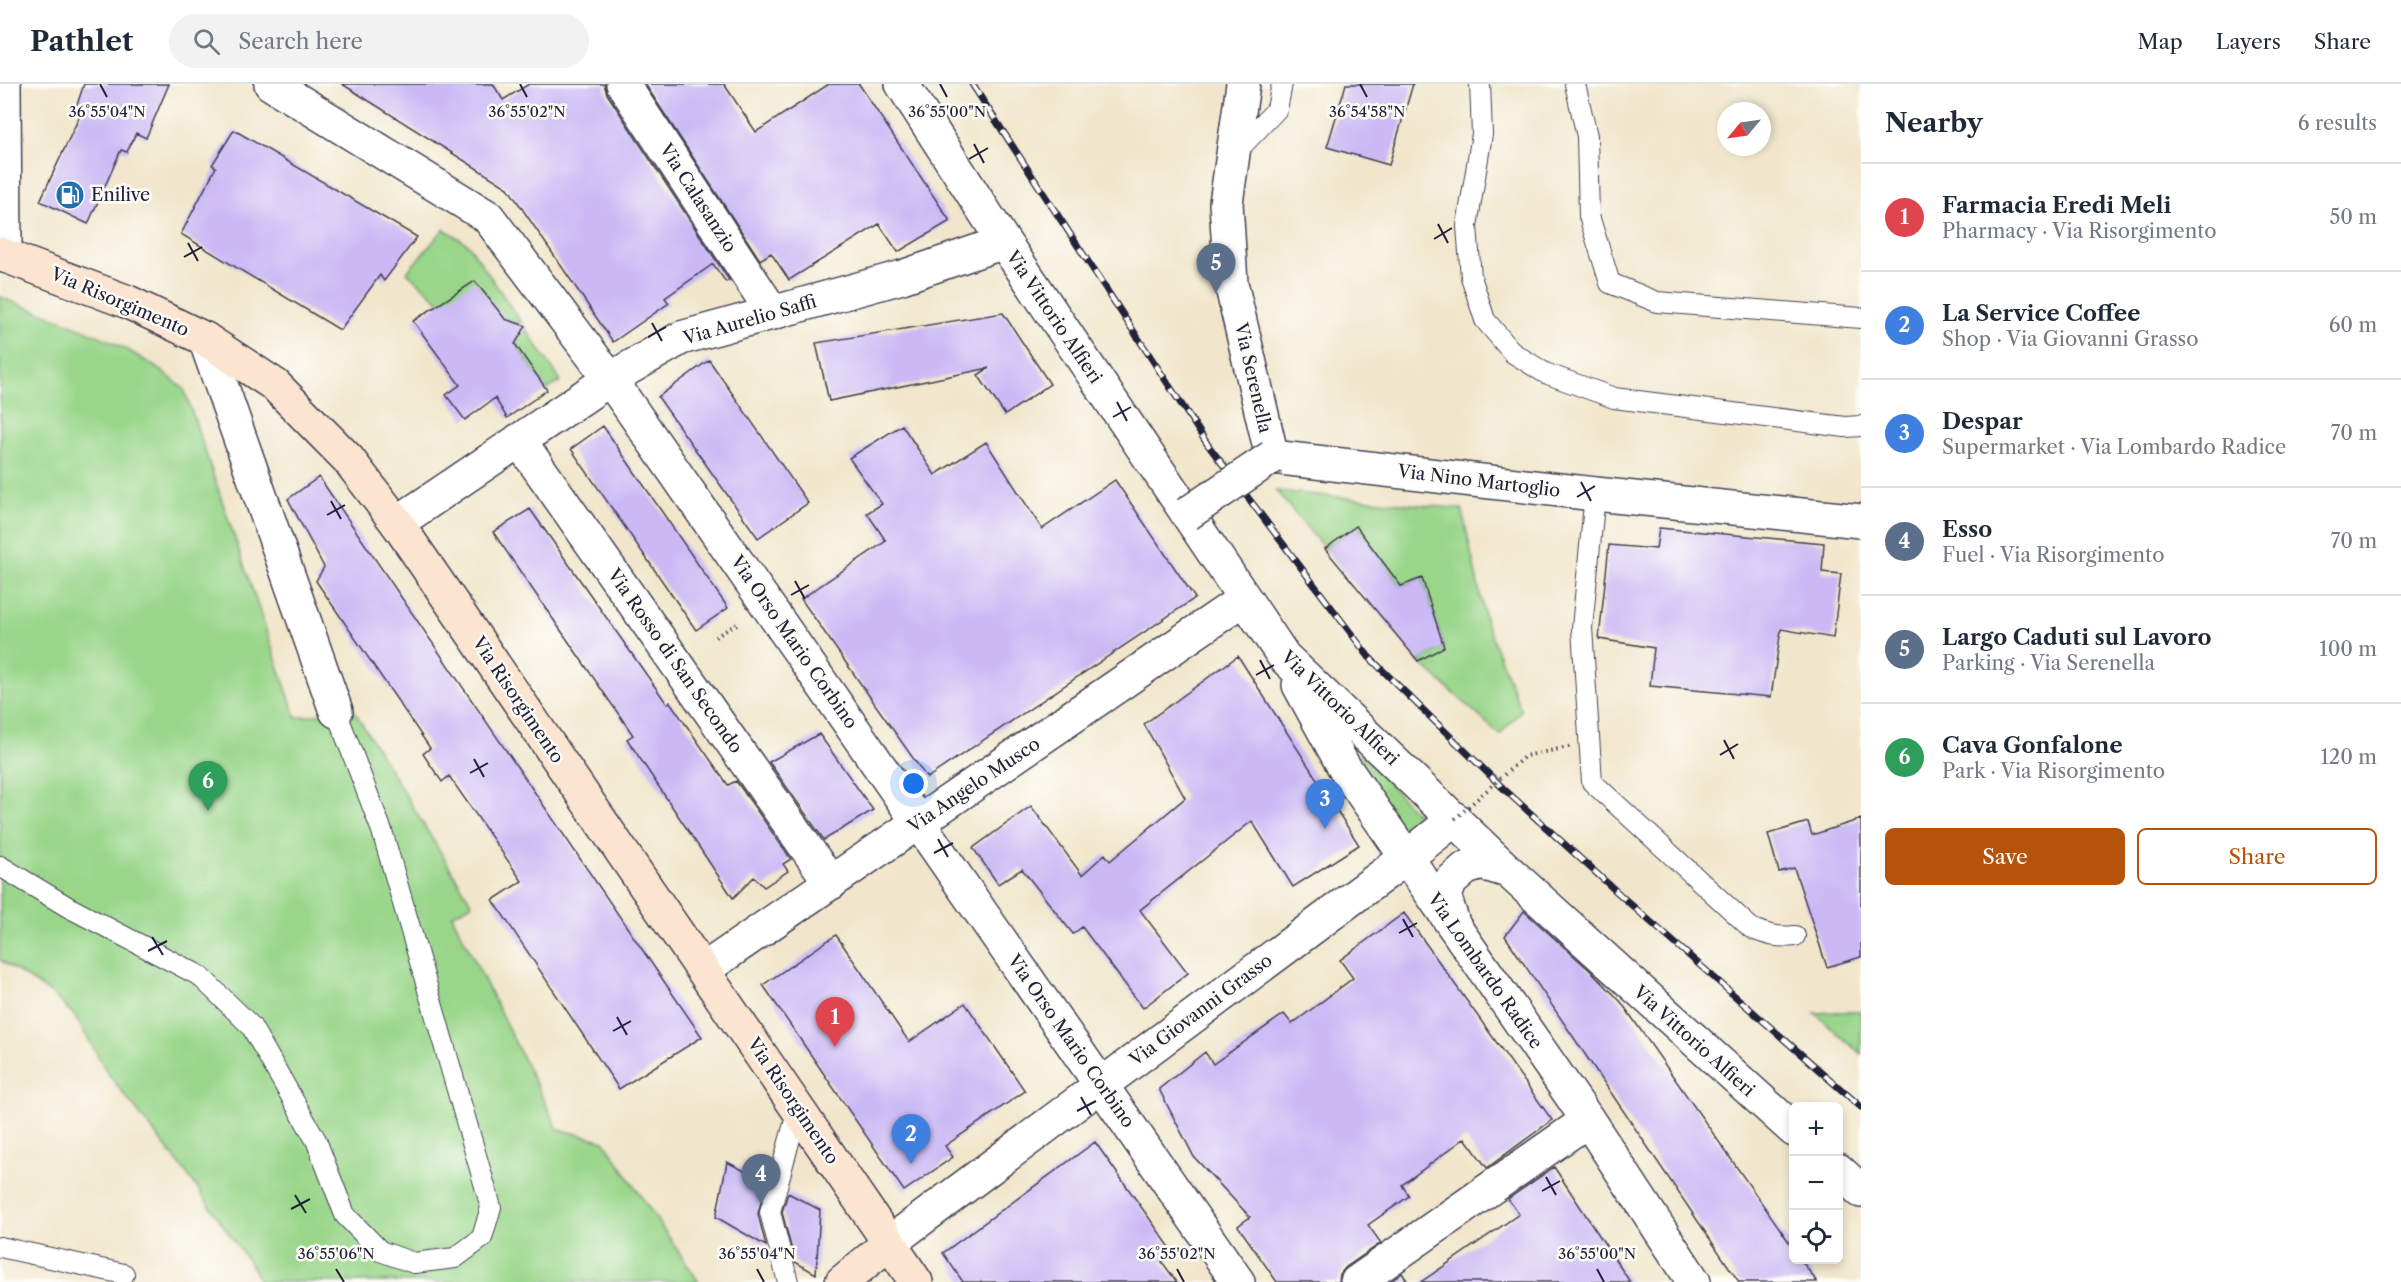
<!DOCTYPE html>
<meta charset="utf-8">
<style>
:root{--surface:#fff;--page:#f2f2f3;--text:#1f2937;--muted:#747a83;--line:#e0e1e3;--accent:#b45309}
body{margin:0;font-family:"Libre Caslon Text",serif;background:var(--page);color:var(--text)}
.controls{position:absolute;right:18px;bottom:18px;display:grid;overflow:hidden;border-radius:9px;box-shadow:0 3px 9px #0003}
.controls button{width:54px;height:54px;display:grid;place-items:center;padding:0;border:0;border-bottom:2px solid var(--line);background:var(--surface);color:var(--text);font:30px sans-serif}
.compass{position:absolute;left:1717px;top:18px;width:54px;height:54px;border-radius:50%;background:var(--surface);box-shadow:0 3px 9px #0003;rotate:241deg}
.you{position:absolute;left:914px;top:700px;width:21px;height:21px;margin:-15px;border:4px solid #fff;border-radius:50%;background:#1a73e8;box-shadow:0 0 0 9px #1a73e833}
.badge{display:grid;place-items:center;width:39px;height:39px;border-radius:50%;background:var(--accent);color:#fff;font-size:20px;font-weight:700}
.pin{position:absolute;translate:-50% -50px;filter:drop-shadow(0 2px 3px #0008)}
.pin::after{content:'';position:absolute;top:32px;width:21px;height:18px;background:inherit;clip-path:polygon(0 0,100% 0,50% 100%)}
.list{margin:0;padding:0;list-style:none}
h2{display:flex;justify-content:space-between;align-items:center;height:78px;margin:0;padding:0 24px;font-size:26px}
h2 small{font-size:20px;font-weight:400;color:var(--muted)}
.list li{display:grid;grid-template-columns:39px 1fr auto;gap:18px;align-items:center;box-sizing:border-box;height:108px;padding:0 24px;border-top:2px solid var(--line)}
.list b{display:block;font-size:22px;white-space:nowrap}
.list p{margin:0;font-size:20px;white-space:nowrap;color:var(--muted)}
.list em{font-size:20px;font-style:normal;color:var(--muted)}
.actions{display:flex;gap:12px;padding:18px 24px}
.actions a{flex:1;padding:14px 0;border:2px solid var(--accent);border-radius:9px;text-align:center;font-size:21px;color:var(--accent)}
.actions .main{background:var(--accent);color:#fff}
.icon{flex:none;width:33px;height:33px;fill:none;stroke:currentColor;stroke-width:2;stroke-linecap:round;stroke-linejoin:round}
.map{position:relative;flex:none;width:1861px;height:1198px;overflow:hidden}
header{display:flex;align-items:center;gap:36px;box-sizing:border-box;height:84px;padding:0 30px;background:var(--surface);border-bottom:2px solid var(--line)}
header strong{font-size:28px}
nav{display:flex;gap:33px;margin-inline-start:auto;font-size:21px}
.search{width:420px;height:54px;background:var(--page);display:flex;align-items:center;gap:15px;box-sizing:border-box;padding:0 21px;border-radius:33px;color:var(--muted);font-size:22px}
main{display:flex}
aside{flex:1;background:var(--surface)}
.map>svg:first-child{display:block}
.green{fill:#99d68a;stroke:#5e7c62;stroke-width:1.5}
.building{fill:#cab9f5}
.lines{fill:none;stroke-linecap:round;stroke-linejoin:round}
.lane-casing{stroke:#413f51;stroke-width:22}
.street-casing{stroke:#413f51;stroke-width:36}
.secondary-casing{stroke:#413f51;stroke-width:36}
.path{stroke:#413f51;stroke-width:4;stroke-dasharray:1.5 4.5;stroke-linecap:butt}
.lane{stroke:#fff;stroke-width:20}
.street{stroke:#fff;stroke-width:33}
.secondary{stroke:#fce5d0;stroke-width:33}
.rail-casing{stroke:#22223b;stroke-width:7}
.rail{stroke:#fdfcf7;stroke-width:4.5;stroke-dasharray:14;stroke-linecap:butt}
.street-bridge-casing{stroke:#413f51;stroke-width:36;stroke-linecap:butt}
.path-bridge{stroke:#413f51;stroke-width:4;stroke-dasharray:1.5 4.5;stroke-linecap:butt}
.street-bridge{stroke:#fff;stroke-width:33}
.ticks{fill:none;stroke:#22223b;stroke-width:2}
.labels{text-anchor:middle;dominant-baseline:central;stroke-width:5;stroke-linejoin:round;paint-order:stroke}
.poi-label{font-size:18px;fill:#22223b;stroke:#fdfcf7;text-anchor:start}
.street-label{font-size:18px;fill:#22223b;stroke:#fdfcf7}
.ticks-label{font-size:15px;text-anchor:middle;fill:#22223b;stroke:#fdfcf7;stroke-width:5;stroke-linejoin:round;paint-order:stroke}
</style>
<header>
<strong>Pathlet</strong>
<div class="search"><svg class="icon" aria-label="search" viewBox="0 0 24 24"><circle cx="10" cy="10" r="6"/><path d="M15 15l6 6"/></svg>Search here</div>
<nav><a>Map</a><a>Layers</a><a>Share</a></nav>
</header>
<main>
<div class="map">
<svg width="1861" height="1198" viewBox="0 0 1861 1198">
<rect width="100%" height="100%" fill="#fdfcf7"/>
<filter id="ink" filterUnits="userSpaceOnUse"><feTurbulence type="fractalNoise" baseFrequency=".0167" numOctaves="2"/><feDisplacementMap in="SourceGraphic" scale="12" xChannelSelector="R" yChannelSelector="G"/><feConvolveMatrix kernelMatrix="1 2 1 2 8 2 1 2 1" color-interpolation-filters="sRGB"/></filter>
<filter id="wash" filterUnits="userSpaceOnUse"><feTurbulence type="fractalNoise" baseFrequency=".008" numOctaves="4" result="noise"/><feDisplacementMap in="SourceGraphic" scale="24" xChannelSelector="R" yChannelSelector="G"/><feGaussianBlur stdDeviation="1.35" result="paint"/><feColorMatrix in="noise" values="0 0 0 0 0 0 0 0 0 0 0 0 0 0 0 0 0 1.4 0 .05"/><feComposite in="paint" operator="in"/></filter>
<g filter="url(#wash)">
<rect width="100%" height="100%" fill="#f1e6cb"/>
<path class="green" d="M 444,145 L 468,160 L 561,297 L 547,306 L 515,260 L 521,250 L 518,239 L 441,219 L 407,188 Z
M 0,213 C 67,239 129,257 184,305 L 296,634 L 353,625 L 472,820 L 452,831 L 558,1045 L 604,1057 L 699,1198 L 259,1198 L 253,1184 L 191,1095 L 109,991 L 75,932 L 51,909 L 0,876 Z
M 1276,407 L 1462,425 L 1486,539 L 1521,626 L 1500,651 L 1418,577 L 1444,563 L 1422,494 L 1401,502 L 1356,442 L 1325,465 Z
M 1360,669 L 1419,732 L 1400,745 L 1364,684 Z
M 1861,927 L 1861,970 L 1815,929 Z"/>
<g id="blocks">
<path class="building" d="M 84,0 L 169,0 L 146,54 L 136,49 L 127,68 L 121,66 L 88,140 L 40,117 L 82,27 L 76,24 Z
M 342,0 L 493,0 L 503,16 L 529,0 L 604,0 L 607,10 L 729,196 L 726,198 L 713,180 L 665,214 L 669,219 L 613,258 L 508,104 Z
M 645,0 L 724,0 L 756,48 L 829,0 L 859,0 L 950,137 L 898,168 L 879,140 L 789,196 L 771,169 L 760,176 Z
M 1346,0 L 1413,0 L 1389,81 L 1327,63 Z
M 234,46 L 417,153 L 384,197 L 380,191 L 340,246 L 181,150 L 216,83 L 212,81 Z
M 475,197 L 505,235 L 526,242 L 515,260 L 547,306 L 507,334 L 495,314 L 465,336 L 446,311 L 460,301 L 413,237 Z
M 1003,229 L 1050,300 L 1005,331 L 978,291 L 989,284 L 829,317 L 816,259 Z
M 709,276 L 808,419 L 758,454 L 658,313 Z
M 902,341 L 935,391 L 986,358 L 1042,445 L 1115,396 L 1195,514 L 927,694 L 801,515 L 886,457 L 867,429 L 882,420 L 849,374 Z
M 603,342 L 728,524 L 696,546 L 571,365 Z
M 319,393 L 702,953 L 619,1005 L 493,816 L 522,797 L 449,692 L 442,698 L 423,670 L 430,664 L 316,497 L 324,483 L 288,415 Z
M 530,425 L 667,620 L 670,618 L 728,701 L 736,697 L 791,775 L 783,780 L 788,787 L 764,803 L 754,793 L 733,814 L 627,655 L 633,651 L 493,448 Z
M 1356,442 L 1401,502 L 1422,494 L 1444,563 L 1418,577 L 1325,465 Z
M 1659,444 L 1824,459 L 1822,488 L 1841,490 L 1833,554 L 1781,545 L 1771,613 L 1650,602 L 1654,564 L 1599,555 L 1609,461 L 1656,465 Z
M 1238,572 L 1359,761 L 1293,803 L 1252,737 L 1140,826 L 1188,889 L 1143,924 L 1082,843 L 1073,850 L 1022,785 L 998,800 L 973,764 L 1031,722 L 1082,791 L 1105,770 L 1110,777 L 1185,714 L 1144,640 Z
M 819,650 L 873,726 L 824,756 L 769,678 Z
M 1861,735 L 1861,873 L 1827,883 L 1794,784 L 1779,788 L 1768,750 L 1808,738 L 1812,751 Z
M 1524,827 L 1594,890 L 1621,918 L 1794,1165 L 1794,1176 L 1801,1176 L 1817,1198 L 1739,1198 L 1505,852 Z
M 1404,829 L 1552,1036 L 1487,1084 L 1465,1054 L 1402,1101 L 1409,1112 L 1368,1141 L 1381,1159 L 1346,1183 L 1340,1190 L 1339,1198 L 1277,1198 L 1238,1142 L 1250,1133 L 1194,1073 L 1159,1005 L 1205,968 L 1213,980 L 1284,930 L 1292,940 L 1353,894 L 1340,876 Z
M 836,851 L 909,958 L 965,919 L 1025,1007 L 945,1062 L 953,1073 L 904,1107 L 763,901 Z
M 1095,1058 L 1174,1169 L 1162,1178 L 1177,1198 L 963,1198 L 943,1169 Z
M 727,1078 L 766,1098 L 758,1130 L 766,1162 L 716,1133 Z
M 1554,1083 L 1630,1198 L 1421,1198 L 1519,1130 L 1508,1115 Z
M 788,1109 L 820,1126 L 816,1190 L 795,1178 L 782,1128 Z
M 1402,1189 L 1408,1198 L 1390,1198 Z"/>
</g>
</g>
<g filter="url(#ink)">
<use href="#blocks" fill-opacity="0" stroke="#413f51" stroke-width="1.5"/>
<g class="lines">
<g class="lane-casing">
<path id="lane" d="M 1480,0 L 1482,50 L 1467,142 L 1471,193 L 1485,236 L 1513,269 L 1545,289 L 1614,314 L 1845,343 L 1861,342
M 1575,0 L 1587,52 L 1589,132 L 1610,199 L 1657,218 L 1861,234
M 1234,70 L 1277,25 L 1282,0
M 1595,410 L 1582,544 L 1592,698 L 1751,844 C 1766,851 1778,854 1795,852
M 0,782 L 68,823 L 200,892 L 251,942 L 316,1056 L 345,1131 L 380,1167 L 414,1179 L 455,1174 L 482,1154 L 491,1123 L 382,747 L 336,627
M 0,1163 L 124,1190
M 788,1198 L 770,1128 L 798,1025"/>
</g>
<g class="street-casing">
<path id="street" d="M 4,0 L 5,172
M 271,0 L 488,133 L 610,295 L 1238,1198
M 623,0 L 773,229
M 902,0 L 1004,158 L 1284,573 L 1508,787 L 1794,1046
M 1243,0 L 1226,119 L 1231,199 L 1272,373 L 1595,410 L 1861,437
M 205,255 L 336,627
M 519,356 L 831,799
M 397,439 L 610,295 L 681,254 L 902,193 L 1004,158
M 1299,601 L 1344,683 L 1588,1036 L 1694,1198
M 1453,839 L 1445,814 L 1450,798 L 1466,784 L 1482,779 L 1508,787
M 703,886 L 1244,515
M 1838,1086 L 1861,1107
M 889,1159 L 1406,774 L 1455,735
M 1357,1198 L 1588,1036"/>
</g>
<g class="secondary-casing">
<path id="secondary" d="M 0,170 L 128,218 L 205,255 L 275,301 L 348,375 L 397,439 L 916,1198
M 842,1198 L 889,1159"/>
</g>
<path class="path" d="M 715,553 L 737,540"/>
<use href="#lane" class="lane"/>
<use href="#street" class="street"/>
<use href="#secondary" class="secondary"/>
<g class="rail-casing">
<path id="rail" d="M 972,0 L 1208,361 L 1369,573 L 1505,706 L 1627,817 L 1861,1023"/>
</g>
<use href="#rail" class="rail"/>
<g class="street-bridge-casing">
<path id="street-bridge" d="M 1187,430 L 1272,373"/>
</g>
<path class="path-bridge" d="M 1455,735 L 1525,672 L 1573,662"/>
<use href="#street-bridge" class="street-bridge"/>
</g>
</g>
<path class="ticks" d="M 100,0 L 107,13M 520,0 L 527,13M 940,0 L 947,13M 1360,0 L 1367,13M 974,60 L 984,79M 969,75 L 988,64M 1438,140 L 1448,159M 1434,155 L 1452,144M 188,159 L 198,177M 184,173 L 202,163M 652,239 L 662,257M 648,253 L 666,243M 1117,318 L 1127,337M 1113,333 L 1131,323M 1581,398 L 1591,417M 1577,413 L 1595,402M 331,417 L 341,435M 327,431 L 345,421M 795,497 L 805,515M 791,511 L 809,501M 1260,576 L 1270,595M 1256,591 L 1274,581M 1724,656 L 1734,675M 1720,671 L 1738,660M 474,675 L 484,693M 470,689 L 488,679M 938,755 L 948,773M 934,769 L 953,759M 1403,835 L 1413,853M 1399,849 L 1417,839M 152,853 L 163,871M 148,867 L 167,857M 617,933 L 627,951M 613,947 L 631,937M 1081,1013 L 1091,1031M 1077,1027 L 1096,1017M 1546,1093 L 1556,1111M 1542,1107 L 1560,1097M 295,1111 L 306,1129M 291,1125 L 310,1115M 336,1185 L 344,1198M 757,1185 L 764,1198M 1177,1185 L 1184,1198M 1597,1185 L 1604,1198"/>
<defs>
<g id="fuel-disc" transform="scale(1.5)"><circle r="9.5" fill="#1f6fb2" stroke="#fdfcf7"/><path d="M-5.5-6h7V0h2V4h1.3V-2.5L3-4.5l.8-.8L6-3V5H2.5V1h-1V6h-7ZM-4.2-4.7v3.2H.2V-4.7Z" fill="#fff"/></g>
</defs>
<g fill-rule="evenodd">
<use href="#fuel-disc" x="70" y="111"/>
</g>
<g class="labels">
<g class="poi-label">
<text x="91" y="111">Enilive</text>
</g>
<g class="street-label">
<text transform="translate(698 114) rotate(57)">Via Calasanzio</text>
<text transform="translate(120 218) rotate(23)">Via Risorgimento</text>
<text transform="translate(1054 233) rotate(56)">Via Vittorio Alfieri</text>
<text transform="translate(750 236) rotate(-16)">Via Aurelio Saffi</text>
<text transform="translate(1253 294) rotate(77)">Via Serenella</text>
<text transform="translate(1479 397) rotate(7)">Via Nino Martoglio</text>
<text transform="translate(794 558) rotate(55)">Via Orso Mario Corbino</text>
<text transform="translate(675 577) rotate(55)">Via Rosso di San Secondo</text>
<text transform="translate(518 616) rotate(56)">Via Risorgimento</text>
<text transform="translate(1340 624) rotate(44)">Via Vittorio Alfieri</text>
<text transform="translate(974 701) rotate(-34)">Via Angelo Musco</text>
<text transform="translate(1485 887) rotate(55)">Via Lombardo Radice</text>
<text transform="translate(1201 926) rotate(-37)">Via Giovanni Grasso</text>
<text transform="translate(1071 957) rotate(55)">Via Orso Mario Corbino</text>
<text transform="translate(1694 957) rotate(42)">Via Vittorio Alfieri</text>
<text transform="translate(793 1017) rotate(56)">Via Risorgimento</text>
</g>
</g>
<g class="ticks-label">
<text x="107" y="33">36°55'04"N</text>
<text x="527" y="33">36°55'02"N</text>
<text x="1367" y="33">36°54'58"N</text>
<text x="947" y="33">36°55'00"N</text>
<text x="336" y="1175">36°55'06"N</text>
<text x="757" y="1175">36°55'04"N</text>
<text x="1177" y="1175">36°55'02"N</text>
<text x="1597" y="1175">36°55'00"N</text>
</g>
</svg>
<div class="controls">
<button>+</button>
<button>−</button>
<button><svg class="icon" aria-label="locate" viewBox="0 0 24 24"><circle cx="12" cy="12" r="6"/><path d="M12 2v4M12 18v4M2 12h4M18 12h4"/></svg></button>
</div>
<svg class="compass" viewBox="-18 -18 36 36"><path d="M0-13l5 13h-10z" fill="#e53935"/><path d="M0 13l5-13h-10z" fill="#747a83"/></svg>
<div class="you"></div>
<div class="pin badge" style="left:835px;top:963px;background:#e0444e">1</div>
<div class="pin badge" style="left:911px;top:1080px;background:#3f7fe0">2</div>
<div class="pin badge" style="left:1325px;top:745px;background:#3f7fe0">3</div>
<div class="pin badge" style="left:761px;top:1120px;background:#5c6f8a">4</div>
<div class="pin badge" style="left:1216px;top:209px;background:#5c6f8a">5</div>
<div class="pin badge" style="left:208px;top:727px;background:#2e9e5b">6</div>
</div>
<aside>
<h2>Nearby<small>6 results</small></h2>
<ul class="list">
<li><span class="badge" style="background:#e0444e">1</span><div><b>Farmacia Eredi Meli</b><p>Pharmacy · Via Risorgimento</p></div><em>50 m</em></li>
<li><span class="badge" style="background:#3f7fe0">2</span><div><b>La Service Coffee</b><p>Shop · Via Giovanni Grasso</p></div><em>60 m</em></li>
<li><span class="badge" style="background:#3f7fe0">3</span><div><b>Despar</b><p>Supermarket · Via Lombardo Radice</p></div><em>70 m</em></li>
<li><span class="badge" style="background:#5c6f8a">4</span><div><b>Esso</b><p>Fuel · Via Risorgimento</p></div><em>70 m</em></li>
<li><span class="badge" style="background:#5c6f8a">5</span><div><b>Largo Caduti sul Lavoro</b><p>Parking · Via Serenella</p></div><em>100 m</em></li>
<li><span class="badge" style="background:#2e9e5b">6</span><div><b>Cava Gonfalone</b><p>Park · Via Risorgimento</p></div><em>120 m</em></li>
</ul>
<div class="actions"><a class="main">Save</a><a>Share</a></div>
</aside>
</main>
